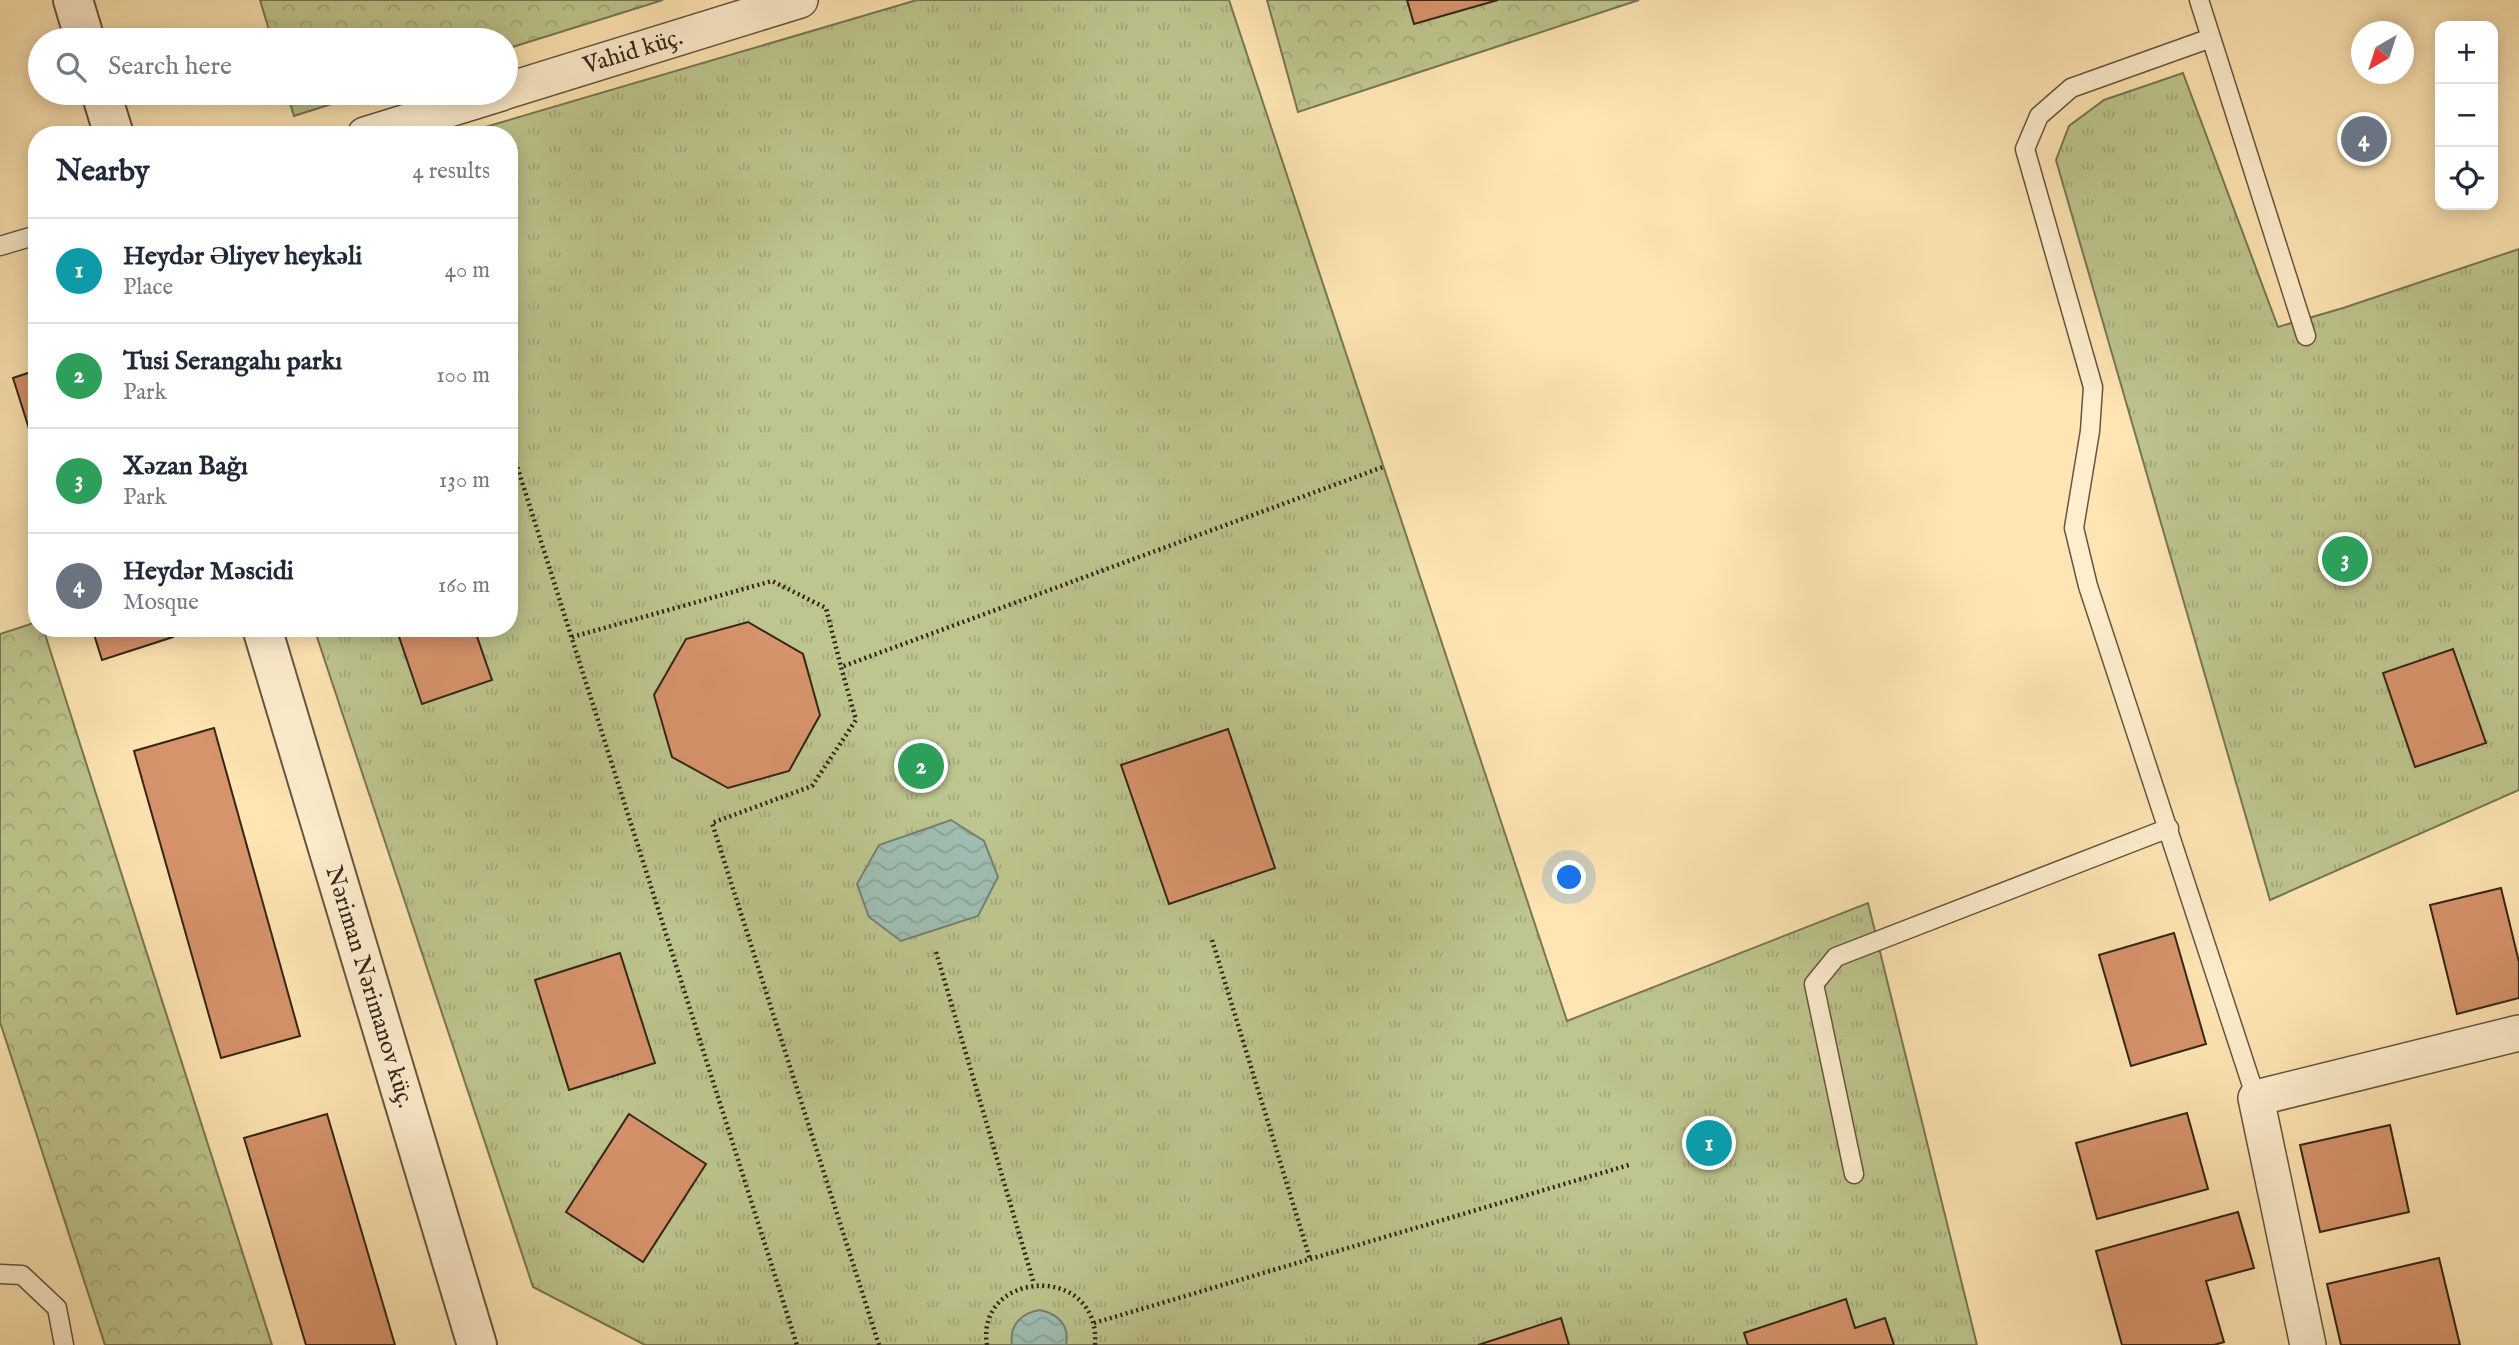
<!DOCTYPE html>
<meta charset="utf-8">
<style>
:root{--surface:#fff;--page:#f6f6f7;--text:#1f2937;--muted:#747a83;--line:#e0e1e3;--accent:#d93025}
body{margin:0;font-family:"IM FELL English",serif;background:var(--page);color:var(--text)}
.controls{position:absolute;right:21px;top:21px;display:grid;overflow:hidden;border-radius:14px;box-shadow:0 4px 18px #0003}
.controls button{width:63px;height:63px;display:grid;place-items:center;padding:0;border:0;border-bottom:2px solid var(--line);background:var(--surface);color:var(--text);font:35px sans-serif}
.compass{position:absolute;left:2351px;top:21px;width:63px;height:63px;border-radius:50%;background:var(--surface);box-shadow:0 4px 18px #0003;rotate:219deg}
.you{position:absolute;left:1570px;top:878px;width:24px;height:24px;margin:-18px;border:5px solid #fff;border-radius:50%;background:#1a73e8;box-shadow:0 0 0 10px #1a73e833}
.badge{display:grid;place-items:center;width:46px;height:46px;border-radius:50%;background:var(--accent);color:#fff;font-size:23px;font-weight:700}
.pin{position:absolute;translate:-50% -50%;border:4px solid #fff;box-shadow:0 2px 7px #0006}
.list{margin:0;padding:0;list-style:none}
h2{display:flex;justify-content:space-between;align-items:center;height:91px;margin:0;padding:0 28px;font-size:30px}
h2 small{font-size:23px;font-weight:400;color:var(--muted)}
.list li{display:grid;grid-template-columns:46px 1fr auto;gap:21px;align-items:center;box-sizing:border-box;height:105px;padding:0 28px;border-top:2px solid var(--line)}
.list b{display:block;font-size:26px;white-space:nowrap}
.list p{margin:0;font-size:23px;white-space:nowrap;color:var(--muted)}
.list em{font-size:23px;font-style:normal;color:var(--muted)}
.icon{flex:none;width:38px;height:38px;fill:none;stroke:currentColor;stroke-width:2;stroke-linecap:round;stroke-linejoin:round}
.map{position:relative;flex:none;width:2519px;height:1345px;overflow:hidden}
.search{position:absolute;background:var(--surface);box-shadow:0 4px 18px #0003;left:28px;top:28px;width:490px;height:77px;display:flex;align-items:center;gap:18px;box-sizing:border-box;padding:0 24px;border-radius:38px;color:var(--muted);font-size:26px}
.panel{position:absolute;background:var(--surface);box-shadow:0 4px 18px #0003;left:28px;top:126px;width:490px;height:511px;border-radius:28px}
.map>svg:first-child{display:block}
.forest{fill:url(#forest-crowns);stroke:#787654;stroke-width:2}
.park{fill:url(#park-tufts);stroke:#787654;stroke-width:2}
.water{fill:url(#water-waves);stroke:#748175;stroke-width:2}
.building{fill:#d7936c;stroke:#332619;stroke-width:2}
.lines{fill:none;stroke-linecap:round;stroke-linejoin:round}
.service-casing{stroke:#665640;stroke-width:21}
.minor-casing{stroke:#665640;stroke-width:38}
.tertiary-casing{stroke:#665640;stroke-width:42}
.path{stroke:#332619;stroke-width:4.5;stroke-dasharray:2 3.5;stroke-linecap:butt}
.service{stroke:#feeece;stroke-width:18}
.minor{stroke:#feeece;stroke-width:35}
.tertiary{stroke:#feeece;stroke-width:38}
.labels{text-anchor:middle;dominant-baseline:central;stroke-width:5;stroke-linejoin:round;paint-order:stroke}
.street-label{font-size:24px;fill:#332619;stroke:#feeece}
</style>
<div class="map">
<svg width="2519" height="1345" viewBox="0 0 2519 1345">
<defs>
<pattern id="forest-crowns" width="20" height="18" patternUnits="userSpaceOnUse" patternTransform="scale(1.75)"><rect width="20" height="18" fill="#bec58e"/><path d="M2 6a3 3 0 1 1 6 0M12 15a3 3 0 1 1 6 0" fill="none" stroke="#a4a97a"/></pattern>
<pattern id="park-tufts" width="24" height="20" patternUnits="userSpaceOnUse" patternTransform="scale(1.75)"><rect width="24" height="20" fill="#bec58e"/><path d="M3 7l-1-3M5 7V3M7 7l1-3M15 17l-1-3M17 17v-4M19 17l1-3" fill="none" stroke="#a4a97a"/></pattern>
<pattern id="water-waves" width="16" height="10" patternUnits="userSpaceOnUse" patternTransform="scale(1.75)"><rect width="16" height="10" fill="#a0beb2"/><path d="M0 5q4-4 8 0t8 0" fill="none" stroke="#8aa398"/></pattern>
</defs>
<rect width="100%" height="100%" fill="#fee5b3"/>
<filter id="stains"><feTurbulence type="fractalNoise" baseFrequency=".00286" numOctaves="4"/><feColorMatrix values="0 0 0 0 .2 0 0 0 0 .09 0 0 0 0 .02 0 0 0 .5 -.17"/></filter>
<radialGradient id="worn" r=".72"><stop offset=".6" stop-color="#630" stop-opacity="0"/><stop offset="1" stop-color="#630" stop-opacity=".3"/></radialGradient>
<path class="forest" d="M 260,0 L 663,0 L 506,49 L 506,40 L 272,40 Z
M 1267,0 L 1639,0 L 1298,112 Z
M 287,93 L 366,93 L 294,116 Z
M 37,622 L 37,628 L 43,628 L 272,1345 L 105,1345 L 0,1022 L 0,634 Z"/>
<path class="park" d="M 917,0 L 1229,0 L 1567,1021 L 1868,903 L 1977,1345 L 645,1345 L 533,1287 L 314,628 L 509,628 L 509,135 L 458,135 Z
M 2183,73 L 2278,327 L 2343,308 L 2519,249 L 2519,790 L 2270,900 L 2056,160 L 2069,126 L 2104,100 Z"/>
<path class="water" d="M 951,820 L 984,841 L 998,877 L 978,916 L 901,941 L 869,917 L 857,884 L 879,845 Z
M 1040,1310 C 1058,1314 1070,1325 1066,1345 L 1012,1345 C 1009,1325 1021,1313 1040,1310 Z"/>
<path class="building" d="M 1407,0 L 1498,0 L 1414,24 Z
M 37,370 L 37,454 L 13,378 Z
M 748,622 L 803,654 L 820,715 L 789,771 L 728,788 L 672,757 L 654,695 L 686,639 Z
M 92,628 L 170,628 L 173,637 L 102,660 Z
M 396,628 L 474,628 L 492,680 L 422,704 Z
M 2453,649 L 2486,743 L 2415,767 L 2383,673 Z
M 214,728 L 300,1036 L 221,1058 L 134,751 Z
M 1228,729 L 1275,868 L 1169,904 L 1121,765 Z
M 2501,888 L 2519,962 L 2519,998 L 2457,1014 L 2430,905 Z
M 2174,933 L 2206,1044 L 2131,1066 L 2099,955 Z
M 620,953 L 655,1063 L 569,1090 L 535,980 Z
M 2187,1113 L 2208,1189 L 2097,1219 L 2076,1143 Z
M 327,1114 L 395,1345 L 306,1345 L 244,1138 Z
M 629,1114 L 706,1164 L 643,1262 L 566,1212 Z
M 2390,1125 L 2409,1212 L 2320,1232 L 2300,1145 Z
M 2238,1212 L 2254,1268 L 2206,1281 L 2224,1342 L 2214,1345 L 2122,1345 L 2096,1251 Z
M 2439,1258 L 2460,1345 L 2341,1345 L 2327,1284 Z
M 1846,1299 L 1855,1328 L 1885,1318 L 1894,1345 L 1748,1345 L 1744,1333 Z
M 1561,1318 L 1569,1345 L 1478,1345 Z"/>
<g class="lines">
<g class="service-casing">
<path id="service" d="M 2199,0 L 2306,336
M 2211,38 L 2071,88 L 2039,116 L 2025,149 L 2093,387 L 2090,431 L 2074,528 L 2088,586 L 2256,1098
M 0,246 L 37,235
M 1854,1174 L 1814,984 L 1836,957 L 2169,828
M 0,1274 L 22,1275 L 57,1308 L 64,1345"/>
</g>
<g class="minor-casing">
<path id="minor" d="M 506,91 L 800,0
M 365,135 L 501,93
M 2308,1345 L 2256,1098 L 2519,1033"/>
</g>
<g class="tertiary-casing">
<path id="tertiary" d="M 73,0 L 85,40
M 101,93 L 114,135
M 262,628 L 477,1345"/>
</g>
<path class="path" d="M 509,441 L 797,1345
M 572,637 L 772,581 L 826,608 L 841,667
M 1212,940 L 1310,1259
M 936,952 L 1034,1284
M 1094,1323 L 1632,1164
M 879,1345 L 712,823 L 812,786 L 856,720 L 841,667 L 1383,467
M 987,1345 C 975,1270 1101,1262 1095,1345"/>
<use href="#service" class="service"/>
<use href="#minor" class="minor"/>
<use href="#tertiary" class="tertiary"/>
</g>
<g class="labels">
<g class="street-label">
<text transform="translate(633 52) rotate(-17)">Vahid küç.</text>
<text transform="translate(369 987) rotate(73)">Nəriman Nərimanov küç.</text>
</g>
</g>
<rect width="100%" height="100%" filter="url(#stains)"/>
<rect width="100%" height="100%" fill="url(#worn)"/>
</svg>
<div class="controls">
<button>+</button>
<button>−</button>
<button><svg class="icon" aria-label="locate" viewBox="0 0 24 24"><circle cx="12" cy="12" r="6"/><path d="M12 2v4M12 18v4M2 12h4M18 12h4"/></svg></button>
</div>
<svg class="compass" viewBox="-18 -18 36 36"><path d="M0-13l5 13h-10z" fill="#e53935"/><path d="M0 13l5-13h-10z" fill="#747a83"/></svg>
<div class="you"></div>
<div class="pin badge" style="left:1709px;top:1143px;background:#0f9aa8">1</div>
<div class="pin badge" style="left:921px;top:766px;background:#2e9e5b">2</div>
<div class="pin badge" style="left:2345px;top:559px;background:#2e9e5b">3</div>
<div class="pin badge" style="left:2364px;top:139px;background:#6b7280">4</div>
<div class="search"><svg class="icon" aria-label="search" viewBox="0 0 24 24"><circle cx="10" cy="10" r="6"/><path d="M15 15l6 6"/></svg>Search here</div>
<section class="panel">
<h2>Nearby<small>4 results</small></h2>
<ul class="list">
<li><span class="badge" style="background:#0f9aa8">1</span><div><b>Heydər Əliyev heykəli</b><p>Place</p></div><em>40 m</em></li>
<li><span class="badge" style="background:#2e9e5b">2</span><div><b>Tusi Serangahı parkı</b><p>Park</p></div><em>100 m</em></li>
<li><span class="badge" style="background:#2e9e5b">3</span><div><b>Xəzan Bağı</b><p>Park</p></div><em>130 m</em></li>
<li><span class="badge" style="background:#6b7280">4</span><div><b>Heydər Məscidi</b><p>Mosque</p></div><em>160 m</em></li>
</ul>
</section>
</div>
